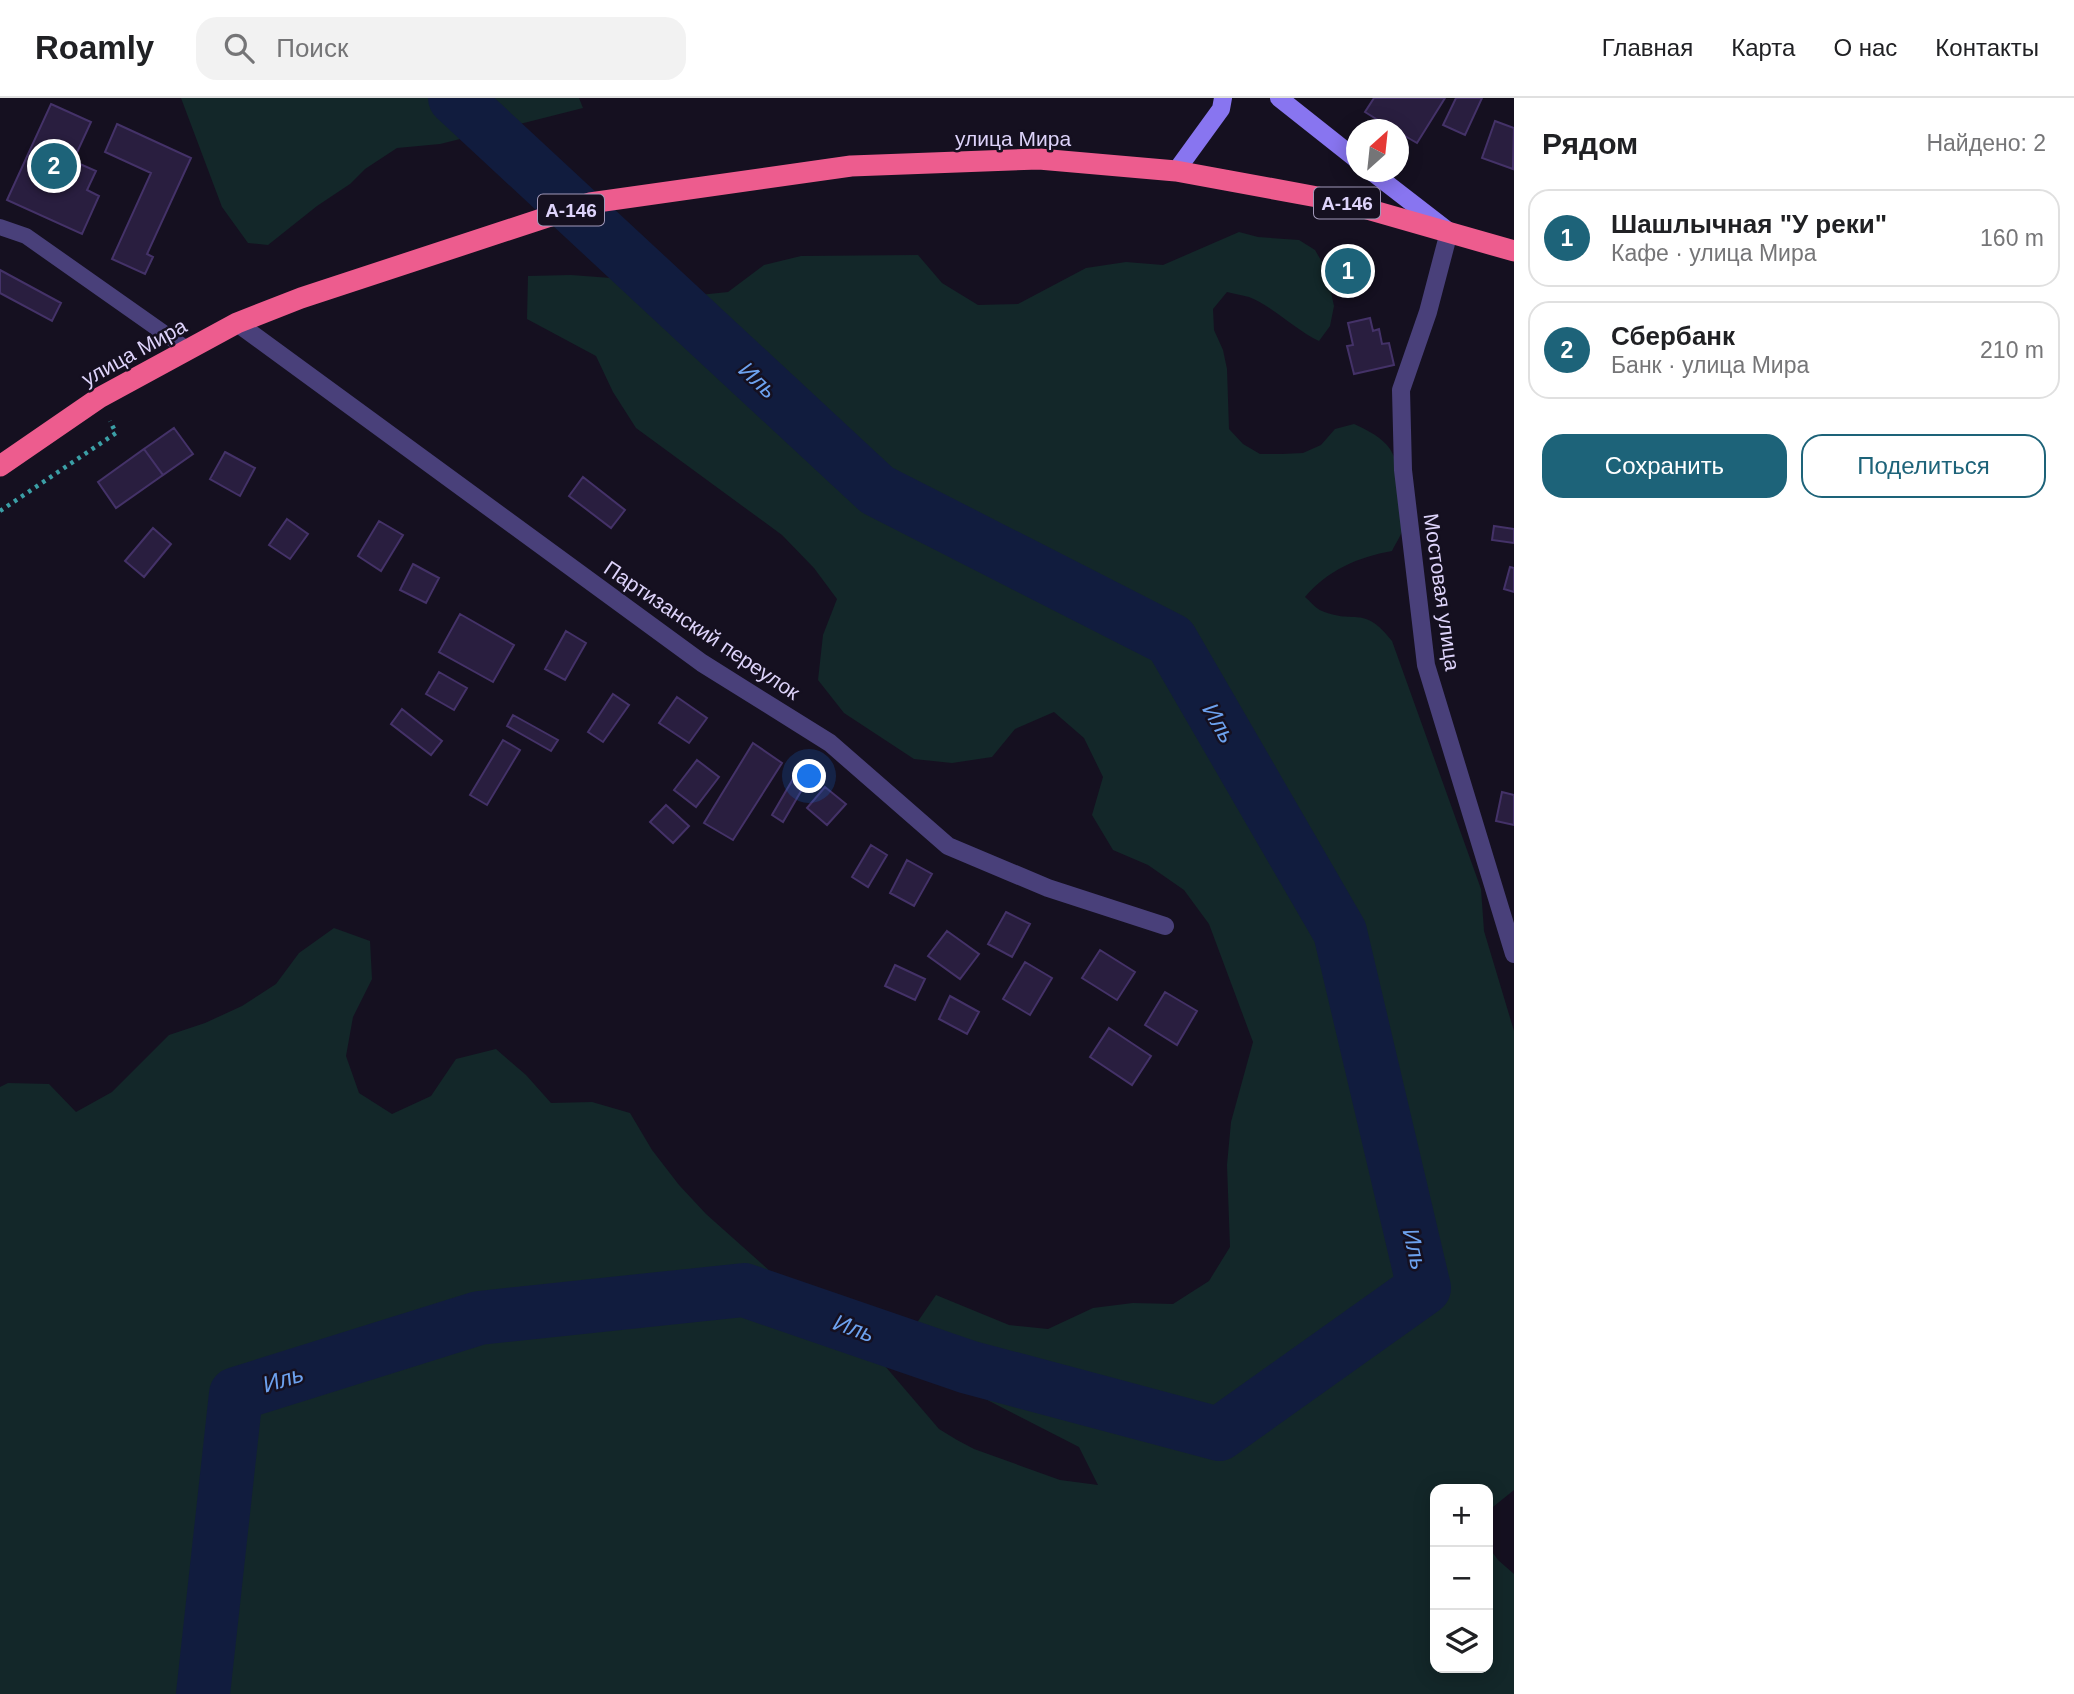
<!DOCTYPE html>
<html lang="ru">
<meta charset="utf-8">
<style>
:root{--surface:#fff;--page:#f2f2f2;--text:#202124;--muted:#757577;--line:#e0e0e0;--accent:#1d6379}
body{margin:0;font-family:Arial,sans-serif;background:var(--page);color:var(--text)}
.controls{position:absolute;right:21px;bottom:21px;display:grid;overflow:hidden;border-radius:14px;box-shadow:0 4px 18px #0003}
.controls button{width:63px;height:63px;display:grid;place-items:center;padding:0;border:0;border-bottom:2px solid var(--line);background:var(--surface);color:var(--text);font:35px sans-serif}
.compass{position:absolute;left:1346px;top:21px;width:63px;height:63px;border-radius:50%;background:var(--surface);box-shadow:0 4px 18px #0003;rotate:27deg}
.you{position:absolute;left:810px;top:679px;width:24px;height:24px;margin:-18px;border:5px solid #fff;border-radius:50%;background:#1a73e8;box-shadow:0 0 0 10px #1a73e833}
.badge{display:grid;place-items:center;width:46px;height:46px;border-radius:50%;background:var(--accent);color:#fff;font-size:23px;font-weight:700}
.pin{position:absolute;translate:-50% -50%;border:4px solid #fff;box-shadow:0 2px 7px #0006}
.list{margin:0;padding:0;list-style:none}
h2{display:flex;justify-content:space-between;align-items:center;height:91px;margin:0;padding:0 28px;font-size:30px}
h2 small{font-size:23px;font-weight:400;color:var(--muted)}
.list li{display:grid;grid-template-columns:46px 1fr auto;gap:21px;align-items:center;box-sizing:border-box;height:98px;margin:0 14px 14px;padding:0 14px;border:2px solid var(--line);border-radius:21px}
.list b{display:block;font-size:26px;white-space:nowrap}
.list p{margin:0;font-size:23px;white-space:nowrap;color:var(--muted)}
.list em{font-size:23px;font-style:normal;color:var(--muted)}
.actions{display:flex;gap:14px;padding:21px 28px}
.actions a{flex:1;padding:16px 0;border:2px solid var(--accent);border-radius:21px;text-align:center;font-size:24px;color:var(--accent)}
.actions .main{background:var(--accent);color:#fff}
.icon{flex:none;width:38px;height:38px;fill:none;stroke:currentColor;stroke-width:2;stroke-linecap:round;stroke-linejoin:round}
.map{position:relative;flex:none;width:1514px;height:1596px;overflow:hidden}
header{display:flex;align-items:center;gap:42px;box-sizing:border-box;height:98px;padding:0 35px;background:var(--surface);border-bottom:2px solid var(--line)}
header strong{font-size:33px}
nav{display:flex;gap:38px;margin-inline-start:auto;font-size:24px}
.search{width:490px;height:63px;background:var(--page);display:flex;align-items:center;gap:18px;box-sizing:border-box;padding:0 24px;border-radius:21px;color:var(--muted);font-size:26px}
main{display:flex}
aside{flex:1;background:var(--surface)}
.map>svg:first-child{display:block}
.green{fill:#132729}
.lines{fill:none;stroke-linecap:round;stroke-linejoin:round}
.river{stroke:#111c3e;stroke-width:54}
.building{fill:#291e3f;stroke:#443268;stroke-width:2}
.path{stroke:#3b9fa6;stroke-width:4.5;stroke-dasharray:3.5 5;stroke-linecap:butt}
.lane{stroke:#49407a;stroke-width:16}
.street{stroke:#49407a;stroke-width:18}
.secondary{stroke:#8875f0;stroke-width:18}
.highway{stroke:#ed5c8e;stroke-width:21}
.labels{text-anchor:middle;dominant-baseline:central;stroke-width:5;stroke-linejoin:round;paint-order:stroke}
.shield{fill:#151020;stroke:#a198b9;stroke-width:2}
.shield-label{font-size:19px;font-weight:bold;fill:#ddd3fa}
.street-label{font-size:21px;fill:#ddd3fa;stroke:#151020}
.water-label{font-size:23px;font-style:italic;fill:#6da2ef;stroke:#151020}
</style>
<header>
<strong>Roamly</strong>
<div class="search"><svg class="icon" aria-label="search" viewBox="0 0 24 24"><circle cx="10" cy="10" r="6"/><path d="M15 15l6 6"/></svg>Поиск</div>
<nav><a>Главная</a><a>Карта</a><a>О нас</a><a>Контакты</a></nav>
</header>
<main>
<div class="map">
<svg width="1514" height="1596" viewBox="0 0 1514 1596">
<rect width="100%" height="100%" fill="#151020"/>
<path class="green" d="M 181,0 L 579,0 L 583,10 L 440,46 L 397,50 L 365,71 L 350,86 L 317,108 L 268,147 L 248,145 L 222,109 Z
M 1239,134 L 1258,139 L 1299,142 L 1315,152 L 1326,171 L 1334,208 L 1330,228 L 1319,243 C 1294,231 1272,208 1249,199 C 1242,197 1234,196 1227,194 L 1213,211 L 1214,232 L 1223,252 L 1227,271 L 1229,331 L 1243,346 L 1260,356 L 1282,356 L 1303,355 L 1321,347 L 1335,331 L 1354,326 C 1367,332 1382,339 1390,351 C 1402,370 1407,412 1402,433 C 1400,440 1395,446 1392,453 C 1358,459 1328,472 1305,499 C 1310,503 1316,511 1322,513 C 1356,527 1363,506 1392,543 L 1481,791 L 1484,833 L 1514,933 L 1514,1392 L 1488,1413 L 1488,1391 L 1435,1391 L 1435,1570 L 1488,1570 L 1488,1448 L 1498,1462 L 1514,1476 L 1514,1596 L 0,1596 L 0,989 L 8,985 L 49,986 L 76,1014 L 112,994 L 169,937 L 205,925 L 242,908 L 276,886 L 299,855 L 334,830 L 370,843 L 372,881 L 353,919 L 346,958 L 359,995 L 392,1016 L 431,998 L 456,961 L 496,951 L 526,977 L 551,1005 L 592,1004 L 630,1015 L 652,1052 L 679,1087 L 706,1116 L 866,1259 L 885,1268 L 939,1331 L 957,1342 L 974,1351 L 1060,1382 L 1098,1387 L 1079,1349 L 964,1290 L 933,1266 L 914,1229 L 936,1197 L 1009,1227 L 1048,1231 L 1093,1210 L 1133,1205 L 1173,1206 L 1209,1183 L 1230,1149 L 1227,1067 L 1231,1024 L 1253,944 L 1209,826 L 1184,792 L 1148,767 L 1113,752 L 1092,717 L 1103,679 L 1084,640 L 1054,614 L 1015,631 L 992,659 L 952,665 L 914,661 L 844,615 L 818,582 L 823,537 L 837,501 L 814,470 L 782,437 L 636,330 L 613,294 L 596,258 L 527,221 L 528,178 L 571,177 L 611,180 L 648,192 L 690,198 L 728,194 L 764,167 L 801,158 L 918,157 L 942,185 L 978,207 L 1018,206 L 1086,170 L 1126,164 L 1163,167 Z"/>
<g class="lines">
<path class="river" d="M 203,1596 L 236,1296 L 479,1220 L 744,1192 L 968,1269 L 1219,1336 L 1424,1190 L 1340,834 L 1171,542 L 877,392 L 455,0"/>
</g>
<path class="building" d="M 1374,0 L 1445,0 L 1417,45 L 1398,34 L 1398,32 L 1394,32 L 1365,14 Z
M 1456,0 L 1482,0 L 1465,37 L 1443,27 Z
M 51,6 L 91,24 L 73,63 L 96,73 L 87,92 L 99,98 L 82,136 L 7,102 Z
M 1495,23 L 1514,30 L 1513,71 L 1482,60 Z
M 117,26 L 191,60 L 147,156 L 153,159 L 145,176 L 112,161 L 151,75 L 105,54 Z
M 0,172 L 61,205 L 52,223 L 0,195 Z
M 1370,220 L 1373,233 L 1379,231 L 1382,246 L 1389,245 L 1394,267 L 1354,276 L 1347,248 L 1353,247 L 1348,225 Z
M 174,330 L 193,356 L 163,377 L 144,351 Z
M 144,351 L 163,377 L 116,410 L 98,384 Z
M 225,354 L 255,370 L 240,398 L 210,381 Z
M 583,379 L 625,412 L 611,430 L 569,398 Z
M 287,421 L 308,436 L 290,461 L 269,447 Z
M 379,423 L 403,437 L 381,473 L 358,458 Z
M 1494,428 L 1514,431 L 1514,445 L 1492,442 Z
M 153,430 L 171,446 L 144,479 L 125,463 Z
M 413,466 L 439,480 L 426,505 L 400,492 Z
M 1510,469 L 1514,470 L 1514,494 L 1504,491 Z
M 460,516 L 514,547 L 493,584 L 439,554 Z
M 566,533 L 586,545 L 565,582 L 545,571 Z
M 439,574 L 467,590 L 454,612 L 426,596 Z
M 613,596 L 629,607 L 603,644 L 588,634 Z
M 677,599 L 707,620 L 689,645 L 659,625 Z
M 402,611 L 442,643 L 431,657 L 391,626 Z
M 513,617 L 558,642 L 551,653 L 507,628 Z
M 503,642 L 520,652 L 487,707 L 470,697 Z
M 753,645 L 782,665 L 733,742 L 704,725 Z
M 697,662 L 719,679 L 696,709 L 674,692 Z
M 793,681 L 804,688 L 783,724 L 772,717 Z
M 825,689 L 846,706 L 827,727 L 807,710 Z
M 1502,694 L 1514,697 L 1514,727 L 1496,723 Z
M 666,707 L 689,728 L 673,745 L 650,724 Z
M 871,747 L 887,757 L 868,789 L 852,779 Z
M 907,762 L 932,776 L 914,808 L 890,795 Z
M 1006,814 L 1030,826 L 1012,859 L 988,846 Z
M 947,833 L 979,856 L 960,881 L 928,858 Z
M 1100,852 L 1135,874 L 1117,902 L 1082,880 Z
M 1025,864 L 1052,880 L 1030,917 L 1003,901 Z
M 895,867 L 925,881 L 915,902 L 885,888 Z
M 1165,894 L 1197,913 L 1177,947 L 1145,927 Z
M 950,898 L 979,914 L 967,936 L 939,921 Z
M 1109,930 L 1151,958 L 1132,987 L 1090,959 Z"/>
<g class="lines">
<path class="path" d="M 0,413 L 116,335 L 110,323"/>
<path class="lane" d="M 0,129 L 26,138 L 188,252"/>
<path class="street" d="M 1449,134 L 1428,214 L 1401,292 L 1403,372 L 1426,567 L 1514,856
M 237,225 L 702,565 L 830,645 L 948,748 L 1048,790 L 1165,828"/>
<path class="secondary" d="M 1279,0 L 1356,61
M 1176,73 L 1221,11 L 1223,0
M 1372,74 L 1447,132"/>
<path class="highway" d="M 0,368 L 99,300 L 237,225 L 301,200 L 590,105 L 851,68 L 1039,61 L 1176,73 L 1339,103 L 1514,153"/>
</g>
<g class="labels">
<g class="shield">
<rect x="1314" y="89.5" width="66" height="31" rx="5"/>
<rect x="538" y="96.5" width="66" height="31" rx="5"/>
</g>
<g class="shield-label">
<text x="1347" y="105">А-146</text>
<text x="571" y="112">А-146</text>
</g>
<g class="street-label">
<text x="1013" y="40">улица Мира</text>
<text transform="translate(134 254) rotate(-29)">улица Мира</text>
<text transform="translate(1442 494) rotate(82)">Мостовая улица</text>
<text transform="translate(702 532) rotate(34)">Партизанский переулок</text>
</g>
<g class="water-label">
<text transform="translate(758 282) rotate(43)">Иль</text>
<text transform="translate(1219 625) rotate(60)">Иль</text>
<text transform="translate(1415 1151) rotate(77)">Иль</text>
<text transform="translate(854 1230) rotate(19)">Иль</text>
<text transform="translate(283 1281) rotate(-17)">Иль</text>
</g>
</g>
</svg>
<div class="controls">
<button>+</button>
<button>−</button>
<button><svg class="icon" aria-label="layers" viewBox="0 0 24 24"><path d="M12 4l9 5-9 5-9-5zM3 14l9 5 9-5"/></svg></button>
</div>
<svg class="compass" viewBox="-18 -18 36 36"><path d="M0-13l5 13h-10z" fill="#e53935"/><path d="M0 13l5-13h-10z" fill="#757577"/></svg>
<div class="you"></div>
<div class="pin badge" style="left:1348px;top:173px">1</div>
<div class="pin badge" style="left:54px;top:68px">2</div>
</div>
<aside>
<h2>Рядом<small>Найдено: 2</small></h2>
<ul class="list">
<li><span class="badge">1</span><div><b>Шашлычная &quot;У реки&quot;</b><p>Кафе · улица Мира</p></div><em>160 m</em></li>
<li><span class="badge">2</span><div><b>Сбербанк</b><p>Банк · улица Мира</p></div><em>210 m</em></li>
</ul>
<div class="actions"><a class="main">Сохранить</a><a>Поделиться</a></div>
</aside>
</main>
